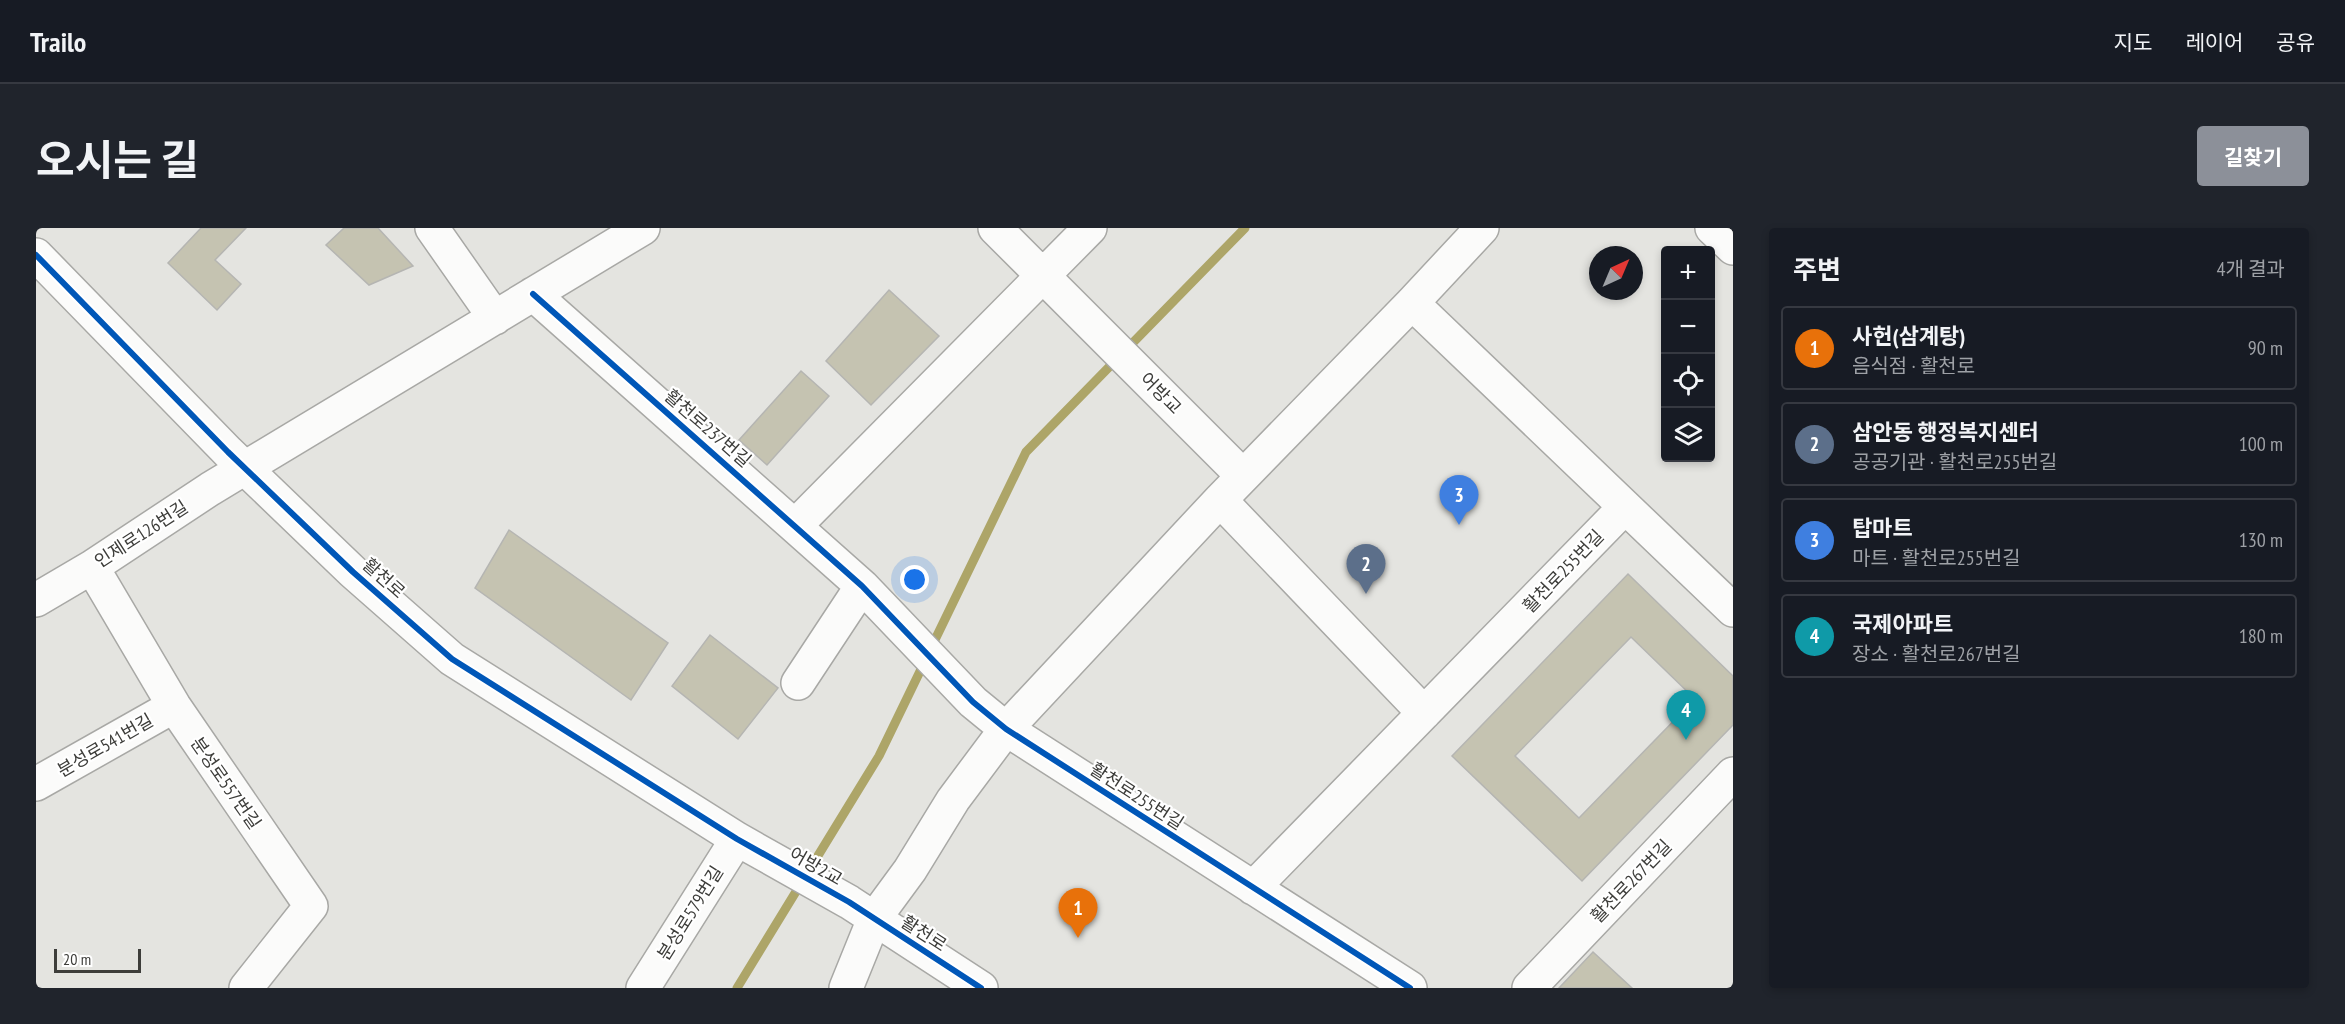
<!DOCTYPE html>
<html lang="ko">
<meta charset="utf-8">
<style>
:root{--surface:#171b24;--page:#20242c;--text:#f1f3f6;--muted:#9ea1a6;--line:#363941;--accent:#8c9099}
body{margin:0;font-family:"PT Sans Narrow","Noto Sans KR",sans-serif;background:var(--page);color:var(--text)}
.controls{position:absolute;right:18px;top:18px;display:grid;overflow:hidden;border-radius:6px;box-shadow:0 3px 9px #0003}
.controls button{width:54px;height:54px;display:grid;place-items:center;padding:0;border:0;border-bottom:2px solid var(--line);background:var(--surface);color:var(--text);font:30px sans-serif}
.compass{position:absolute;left:1553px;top:18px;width:54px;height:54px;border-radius:50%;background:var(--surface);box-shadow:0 3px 9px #0003;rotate:44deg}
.scale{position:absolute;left:18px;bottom:15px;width:87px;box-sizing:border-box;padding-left:6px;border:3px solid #3d3d3a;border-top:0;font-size:16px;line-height:21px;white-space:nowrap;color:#3d3d3a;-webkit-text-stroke:4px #fff;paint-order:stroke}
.you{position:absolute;left:879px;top:352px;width:21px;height:21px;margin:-15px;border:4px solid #fff;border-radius:50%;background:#1a73e8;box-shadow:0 0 0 9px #1a73e833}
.badge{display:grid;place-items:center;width:39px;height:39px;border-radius:50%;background:var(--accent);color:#fff;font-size:20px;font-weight:700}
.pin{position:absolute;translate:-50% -50px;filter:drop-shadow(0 2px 3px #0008)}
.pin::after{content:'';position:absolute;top:32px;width:21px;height:18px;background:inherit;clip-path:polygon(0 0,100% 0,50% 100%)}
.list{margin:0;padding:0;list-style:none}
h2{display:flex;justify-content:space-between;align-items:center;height:78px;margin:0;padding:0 24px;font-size:26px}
h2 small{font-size:20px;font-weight:400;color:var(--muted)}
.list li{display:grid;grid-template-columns:39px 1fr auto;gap:18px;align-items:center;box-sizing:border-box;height:84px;margin:0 12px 12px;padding:0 12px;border:2px solid var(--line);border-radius:6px}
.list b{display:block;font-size:22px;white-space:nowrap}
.list p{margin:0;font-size:20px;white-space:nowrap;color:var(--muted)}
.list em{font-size:20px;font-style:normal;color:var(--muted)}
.icon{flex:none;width:33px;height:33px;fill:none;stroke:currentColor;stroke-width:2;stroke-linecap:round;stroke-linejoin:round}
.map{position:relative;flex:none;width:1697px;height:760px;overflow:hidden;border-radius:6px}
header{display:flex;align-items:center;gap:36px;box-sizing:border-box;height:84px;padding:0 30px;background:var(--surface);border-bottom:2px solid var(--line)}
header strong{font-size:28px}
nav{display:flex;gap:33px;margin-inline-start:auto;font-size:21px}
.intro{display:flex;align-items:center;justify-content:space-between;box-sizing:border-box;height:144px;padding:0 36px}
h1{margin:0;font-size:42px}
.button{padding:15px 27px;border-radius:6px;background:var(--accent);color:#fff;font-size:21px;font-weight:700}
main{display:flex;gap:36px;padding:0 36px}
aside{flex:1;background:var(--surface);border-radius:6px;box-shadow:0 3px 9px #0003}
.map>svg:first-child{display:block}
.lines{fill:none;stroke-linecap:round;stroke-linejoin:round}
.stream{stroke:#ada568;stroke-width:9}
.building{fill:#c5c3b1;stroke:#b5b5b2;stroke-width:1.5;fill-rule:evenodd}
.minor-casing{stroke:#a8a8a5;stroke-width:36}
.minor{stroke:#fbfbfa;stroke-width:33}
.cycleway-casing{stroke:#fff;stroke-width:10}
.cycleway{stroke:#0057b8;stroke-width:6}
.labels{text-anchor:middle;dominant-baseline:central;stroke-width:4.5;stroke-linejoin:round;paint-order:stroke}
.street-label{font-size:18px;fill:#3d3d3a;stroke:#fff}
</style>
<header>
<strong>Trailo</strong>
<nav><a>지도</a><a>레이어</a><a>공유</a></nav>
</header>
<div class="intro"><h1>오시는 길</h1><a class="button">길찾기</a></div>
<main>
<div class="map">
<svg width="1697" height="760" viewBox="0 0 1697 760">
<rect width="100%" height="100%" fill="#e4e4e0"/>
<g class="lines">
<path class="stream" d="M 895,420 L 990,224 L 1209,0
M 701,760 L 843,528 L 889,433"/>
</g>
<path class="building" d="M 165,0 L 210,0 L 179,32 L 205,56 L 181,82 L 132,35 Z
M 308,0 L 342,0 L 377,38 L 333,57 L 290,17 Z
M 853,62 L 903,108 L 835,177 L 790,133 Z
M 765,143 L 793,168 L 731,237 L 703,212 Z
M 473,302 L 632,415 L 595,472 L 439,360 Z
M 1592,346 L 1697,448 L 1697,497 L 1546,653 L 1416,528 ZM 1595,409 L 1659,471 L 1543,590 L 1479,528 Z
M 674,407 L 742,460 L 702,511 L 636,458 Z
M 1557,724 L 1596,760 L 1523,760 Z"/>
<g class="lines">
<g class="minor-casing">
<path id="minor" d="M 396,0 L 459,90
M 959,0 L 1207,248
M 1676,0 L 1697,20
M 0,27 L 192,224 L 317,344 L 416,431 L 701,611 L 813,674 L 945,760
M 497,66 L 826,358 L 937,474 L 970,501 L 1374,760
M 1376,75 L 1697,382
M 1184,272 L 1388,485
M 760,297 L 1054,0
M 56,339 L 138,478 L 275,678 L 210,760
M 0,372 L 56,339 L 174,261 L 607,0
M 762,455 L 826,358
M 0,556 L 138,478
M 1217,660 L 1589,279
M 607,760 L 701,611
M 810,760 L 838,691 L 874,642 L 917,572 L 970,501 L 1184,272 L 1376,75 L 1446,0
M 1493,760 L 1697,546"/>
</g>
<use href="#minor" class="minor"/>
<g class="cycleway-casing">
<path id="cycleway" d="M 0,27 L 192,224 L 317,344 L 416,431 L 701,611 L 813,674 L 945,760
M 497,66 L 826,358 L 937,474 L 970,501 L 1374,760"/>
</g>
<use href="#cycleway" class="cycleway"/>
</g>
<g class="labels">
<g class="street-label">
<text transform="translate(1125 165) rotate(45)">어방교</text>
<text transform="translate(672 200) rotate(41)">활천로237번길</text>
<text transform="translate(105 306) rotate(-33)">인제로126번길</text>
<text transform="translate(1527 343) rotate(-46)">활천로255번길</text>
<text transform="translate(348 350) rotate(42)">활천로</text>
<text transform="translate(69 517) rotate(-30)">분성로541번길</text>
<text transform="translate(190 555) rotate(55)">분성로557번길</text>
<text transform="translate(1101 568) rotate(33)">활천로255번길</text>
<text transform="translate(780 638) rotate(30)">어방2교</text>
<text transform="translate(1595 653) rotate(-46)">활천로267번길</text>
<text transform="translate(654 685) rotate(-58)">분성로579번길</text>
<text transform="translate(888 705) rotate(33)">활천로</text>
</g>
</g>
</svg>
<div class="controls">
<button>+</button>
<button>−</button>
<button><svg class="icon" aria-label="locate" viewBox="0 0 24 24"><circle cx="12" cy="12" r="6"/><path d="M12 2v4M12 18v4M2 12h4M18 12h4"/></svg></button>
<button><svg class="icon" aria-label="layers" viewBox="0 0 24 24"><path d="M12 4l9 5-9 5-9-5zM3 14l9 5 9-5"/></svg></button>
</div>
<svg class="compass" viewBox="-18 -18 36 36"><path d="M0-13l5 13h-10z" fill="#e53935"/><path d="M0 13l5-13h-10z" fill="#9ea1a6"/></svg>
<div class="scale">20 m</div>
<div class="you"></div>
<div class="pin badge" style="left:1042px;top:710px;background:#e8710a">1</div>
<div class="pin badge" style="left:1330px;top:366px;background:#5c6f8a">2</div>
<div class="pin badge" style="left:1423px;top:297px;background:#3f7fe0">3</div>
<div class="pin badge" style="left:1650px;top:512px;background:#0f9aa8">4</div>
</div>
<aside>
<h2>주변<small>4개 결과</small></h2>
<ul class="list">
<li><span class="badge" style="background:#e8710a">1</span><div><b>사헌(삼계탕)</b><p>음식점 · 활천로</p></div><em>90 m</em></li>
<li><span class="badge" style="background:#5c6f8a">2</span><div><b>삼안동 행정복지센터</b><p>공공기관 · 활천로255번길</p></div><em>100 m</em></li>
<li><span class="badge" style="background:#3f7fe0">3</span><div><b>탑마트</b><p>마트 · 활천로255번길</p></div><em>130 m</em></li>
<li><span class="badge" style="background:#0f9aa8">4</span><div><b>국제아파트</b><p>장소 · 활천로267번길</p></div><em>180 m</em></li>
</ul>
</aside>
</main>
